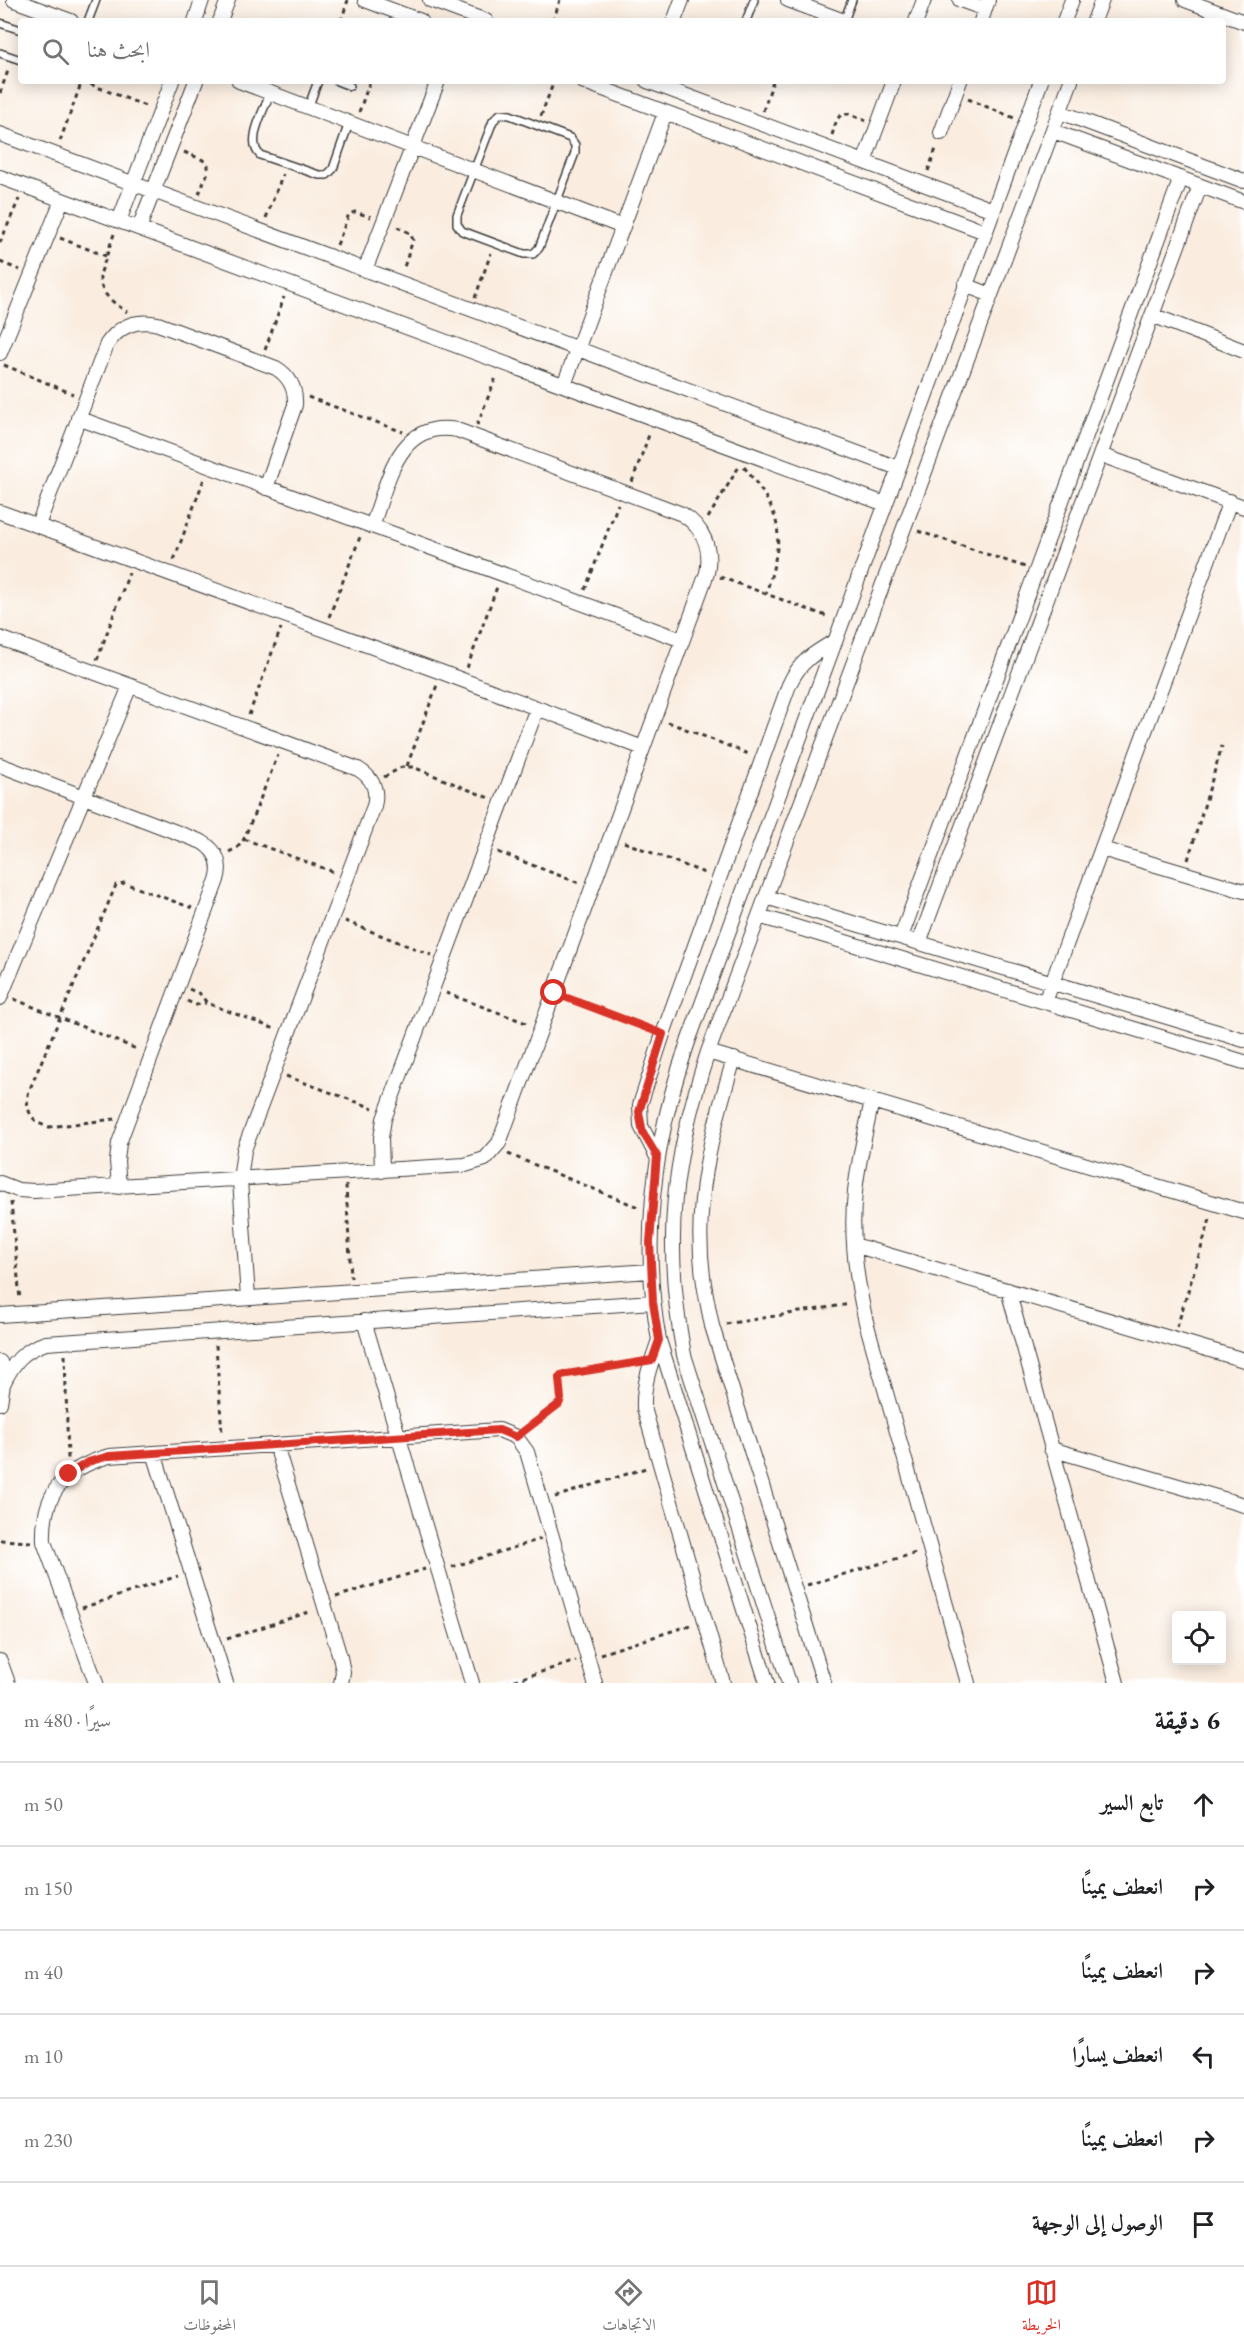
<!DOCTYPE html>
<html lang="ar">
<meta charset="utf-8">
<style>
:root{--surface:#fff;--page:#f2f2f2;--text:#202124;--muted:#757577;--line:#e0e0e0;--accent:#d93025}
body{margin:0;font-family:"EB Garamond",Amiri,serif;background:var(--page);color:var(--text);direction:rtl}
.controls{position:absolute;right:18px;bottom:18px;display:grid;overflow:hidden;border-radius:6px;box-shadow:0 3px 15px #0003}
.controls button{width:54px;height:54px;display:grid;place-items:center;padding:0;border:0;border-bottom:2px solid var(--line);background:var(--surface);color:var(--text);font:30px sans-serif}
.stop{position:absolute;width:18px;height:18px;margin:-14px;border:4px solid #d93025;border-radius:50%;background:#fff}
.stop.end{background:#d93025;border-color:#fff;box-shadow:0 2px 6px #0008}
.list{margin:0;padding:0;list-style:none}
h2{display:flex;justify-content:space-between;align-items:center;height:78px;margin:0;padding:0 24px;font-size:26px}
h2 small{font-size:20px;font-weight:400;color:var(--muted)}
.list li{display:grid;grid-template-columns:39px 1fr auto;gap:18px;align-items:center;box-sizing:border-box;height:84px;padding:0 24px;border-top:2px solid var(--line)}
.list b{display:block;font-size:22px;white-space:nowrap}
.list em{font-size:20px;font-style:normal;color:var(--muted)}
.icon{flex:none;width:33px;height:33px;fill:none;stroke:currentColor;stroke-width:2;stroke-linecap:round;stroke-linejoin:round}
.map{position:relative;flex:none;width:1244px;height:1683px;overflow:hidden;direction:ltr}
.search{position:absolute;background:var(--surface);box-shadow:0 3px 15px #0003;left:18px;right:18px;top:18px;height:66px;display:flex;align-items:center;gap:15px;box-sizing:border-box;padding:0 21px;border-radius:6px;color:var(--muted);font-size:22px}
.sheet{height:582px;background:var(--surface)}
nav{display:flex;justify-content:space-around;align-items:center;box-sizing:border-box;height:84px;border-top:2px solid var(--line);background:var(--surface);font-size:16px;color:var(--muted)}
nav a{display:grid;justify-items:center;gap:3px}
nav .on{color:var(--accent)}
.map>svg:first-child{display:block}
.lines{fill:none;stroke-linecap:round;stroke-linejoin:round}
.service-casing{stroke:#3d3b39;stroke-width:10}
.minor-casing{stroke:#3d3b39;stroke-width:16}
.path{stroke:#3d3b39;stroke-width:3;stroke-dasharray:4.5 4.5;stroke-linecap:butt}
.service{stroke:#fff;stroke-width:7}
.minor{stroke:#fff;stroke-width:14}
.route{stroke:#d93025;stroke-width:8}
</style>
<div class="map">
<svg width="1244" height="1683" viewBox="0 0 1244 1683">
<rect width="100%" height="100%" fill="#fff"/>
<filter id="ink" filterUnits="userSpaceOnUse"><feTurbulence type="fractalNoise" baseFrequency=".0167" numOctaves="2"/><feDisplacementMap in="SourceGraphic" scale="12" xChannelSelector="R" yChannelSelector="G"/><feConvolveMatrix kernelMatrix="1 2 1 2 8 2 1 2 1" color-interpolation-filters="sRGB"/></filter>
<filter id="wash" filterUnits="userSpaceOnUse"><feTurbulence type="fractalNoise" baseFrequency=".008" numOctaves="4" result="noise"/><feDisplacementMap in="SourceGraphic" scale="24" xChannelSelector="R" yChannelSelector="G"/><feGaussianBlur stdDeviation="1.35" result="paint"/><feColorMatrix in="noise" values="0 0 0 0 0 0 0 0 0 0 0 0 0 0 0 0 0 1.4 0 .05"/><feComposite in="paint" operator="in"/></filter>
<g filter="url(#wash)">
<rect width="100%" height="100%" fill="#faede0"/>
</g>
<g filter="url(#ink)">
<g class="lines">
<g class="service-casing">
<path id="service" d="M 88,21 L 96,0
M 746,21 L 754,0
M 844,21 L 852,0
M 0,23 L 21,30
M 0,53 L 21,60
M 337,81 L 350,86
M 270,93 C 265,109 245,141 260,155 L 319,175 L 327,175 L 333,169 L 349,123
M 308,108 L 318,81
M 500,114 L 510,115 L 570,138 L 575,145 L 575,153 L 539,248 L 533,254 L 524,254 L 462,231 L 457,224 L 457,215 L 493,121 Z"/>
</g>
<g class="minor-casing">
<path id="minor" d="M 14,0 L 71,21
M 365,0 L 421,21
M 430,0 L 486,21
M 788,0 L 844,21
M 960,0 L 985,9
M 1185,0 L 1244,22
M 195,21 L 202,0
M 220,21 L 228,0
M 674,21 L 682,0
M 916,21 L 924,0
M 981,21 L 988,0
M 1064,21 L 1072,0
M 1094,21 L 1102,0
M 239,81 L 623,227
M 582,81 L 985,232
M 647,81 L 993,210
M 1060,112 L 1244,181
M 1053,131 L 1244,202
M 941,133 L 960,81
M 0,134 L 898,468
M 864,162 L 894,81
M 0,177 L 885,504
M 119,221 L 172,81
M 139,228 L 196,81
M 365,270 L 438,81
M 965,285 L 991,295
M 1152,315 L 1244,351
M 0,353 L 62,200
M 564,385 L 665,113
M 78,418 L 682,640
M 1101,455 L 1244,507
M 0,512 L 441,672 L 643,748
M 38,525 L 107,344 C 120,325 136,319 158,324 L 276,368 C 289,376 296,388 295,405 L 266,488
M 0,638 L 358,769 C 373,778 378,790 374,806 L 244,1150 L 240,1180 L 248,1298
M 0,765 L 202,842 C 217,851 222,864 217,880 L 119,1143 L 117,1161 L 119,1187
M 1102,849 L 1244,891
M 766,897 L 1244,1040
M 759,916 L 1244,1062
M 901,937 L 1181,178
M 919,943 L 1200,186
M 0,998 L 130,686
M 1045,1002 L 1230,501
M 708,1052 L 1244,1212
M 734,1059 C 712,1130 693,1202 703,1276 C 705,1293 709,1310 712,1326 L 824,1683
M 872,1100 C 866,1131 858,1161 855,1192 C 850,1235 856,1279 866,1322 L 968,1683
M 657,1157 L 641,1126 L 640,1105 L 663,1034 L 789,685 C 799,662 814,653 835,641
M 382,1171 L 381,1138 L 384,1119 L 537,708
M 0,1183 L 18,1190 L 34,1191 L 465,1165 L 485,1159 L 499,1143 L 707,573 C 712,548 703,527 682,514 L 457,430 C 397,419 388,483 372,526
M 854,1245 L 1244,1360
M 1008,1290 L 1117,1683
M 0,1315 L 651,1271
M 364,1321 L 472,1683
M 659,1340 C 651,1363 643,1383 644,1408 L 723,1683
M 0,1362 L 3,1384 L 0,1403
M 3,1384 C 13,1363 23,1350 46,1343 L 653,1302
M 276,1445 L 340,1657 L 343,1672 L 341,1683
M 1051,1449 L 1244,1505
M 154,1453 L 226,1683
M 0,1661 L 8,1683
M 96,1683 L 44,1542 C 42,1494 63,1469 109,1456 L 499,1430 L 516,1437 L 527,1452 L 595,1683
M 767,1683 L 659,1340 C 640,1238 654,1139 688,1042 L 1041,81
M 789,1683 L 684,1355 C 663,1242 672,1160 708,1052 L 1071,81"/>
</g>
<path class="path" d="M 341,21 L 348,0
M 553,21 L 560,0
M 82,81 L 148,107
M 0,93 L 9,68
M 968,99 L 1014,118
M 763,111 L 773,81
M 359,112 L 370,81
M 541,116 L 554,81
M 832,135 L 837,119 L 842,114 L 849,114 L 866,121
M 60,141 L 82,81
M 184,152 L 203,160 L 208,165 L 208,172 L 199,194
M 928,171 L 937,146
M 266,218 L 283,174
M 397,227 L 410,233 L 413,240 L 403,270
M 114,234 L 100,275 C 99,294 113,302 127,312
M 60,238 L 106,256
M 0,243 L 19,199
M 337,245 L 349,214 L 355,212 L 371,217
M 0,262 L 20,270
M 475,298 L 491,253
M 265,350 L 284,297
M 4,365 L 73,394
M 308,397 L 403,432
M 477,425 L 497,375
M 744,467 C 785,519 784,532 766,594
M 632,482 L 650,432
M 708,518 L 740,465
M 918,531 L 1025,567
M 174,560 L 204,479
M 720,577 L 829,617
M 585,590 L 618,504
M 329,617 L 360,537
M 97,660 L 129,573
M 467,668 L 497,587
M 249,715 L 281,628
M 668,722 L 751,755
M 407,766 L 437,685
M 384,777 L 402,767 L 413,767 L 489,798
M 244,839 L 334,872
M 624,842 L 707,874
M 229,852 L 238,847 L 244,839 L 278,755
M 498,852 L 579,883
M 1188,860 L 1222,746
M 345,921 L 431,955
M 189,989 L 200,994 L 207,1003 L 275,1029
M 446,993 L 529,1024
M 567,997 L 651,1029
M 14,999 L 139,1050
M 187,1001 L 196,1005 L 206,1003
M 286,1076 L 373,1108
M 115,1119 L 49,1127 C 31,1123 24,1108 29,1091 L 116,885 L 124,883 L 192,908
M 508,1154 L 638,1207
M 346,1185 L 351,1278
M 11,1202 L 20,1300
M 726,1324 L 850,1304
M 1177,1327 L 1211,1216
M 216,1345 L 222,1434
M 65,1355 L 68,1459
M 527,1428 L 559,1404 L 561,1399 L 559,1378 L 561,1375 L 636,1362
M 555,1497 L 649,1467
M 0,1540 L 31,1542
M 452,1567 L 541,1539
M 807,1585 L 916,1553
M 336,1597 L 425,1569
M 82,1608 L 178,1576
M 227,1639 L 312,1611
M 600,1654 L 694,1624
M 506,1683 L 576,1661"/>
<use href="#service" class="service"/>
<use href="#minor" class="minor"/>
</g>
</g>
<g class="lines" filter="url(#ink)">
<path class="route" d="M 69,1474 L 88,1462 L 109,1456 L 499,1430 L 516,1437 L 559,1404 L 561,1399 L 559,1378 L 561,1375 L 652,1360 L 659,1340 L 653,1302 L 650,1242 L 657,1156 L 643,1133 L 639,1112 L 663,1034 L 554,993"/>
</g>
</svg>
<div class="controls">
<button><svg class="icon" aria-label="locate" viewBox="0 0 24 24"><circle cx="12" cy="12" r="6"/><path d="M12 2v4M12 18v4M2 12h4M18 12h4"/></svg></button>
</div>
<div class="stop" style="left:554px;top:993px"></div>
<div class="stop end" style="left:69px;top:1474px"></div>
<div class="search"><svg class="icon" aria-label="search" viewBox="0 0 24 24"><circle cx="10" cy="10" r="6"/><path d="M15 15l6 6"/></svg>ابحث هنا</div>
</div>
<section class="sheet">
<h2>6 دقيقة<small>سيرًا · 480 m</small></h2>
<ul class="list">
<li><svg class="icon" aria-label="ahead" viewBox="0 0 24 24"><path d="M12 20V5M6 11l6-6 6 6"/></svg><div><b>تابع السير</b></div><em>50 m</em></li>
<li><svg class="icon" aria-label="right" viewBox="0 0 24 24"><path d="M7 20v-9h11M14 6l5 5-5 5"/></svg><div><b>انعطف يمينًا</b></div><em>150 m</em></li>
<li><svg class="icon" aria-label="right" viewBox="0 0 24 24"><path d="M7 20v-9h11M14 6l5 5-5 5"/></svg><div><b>انعطف يمينًا</b></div><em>40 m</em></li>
<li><svg class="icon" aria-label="left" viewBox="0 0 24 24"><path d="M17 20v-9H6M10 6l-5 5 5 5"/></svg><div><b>انعطف يسارًا</b></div><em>10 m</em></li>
<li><svg class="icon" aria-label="right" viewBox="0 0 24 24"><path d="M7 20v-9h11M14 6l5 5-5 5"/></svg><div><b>انعطف يمينًا</b></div><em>230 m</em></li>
<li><svg class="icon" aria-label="arrive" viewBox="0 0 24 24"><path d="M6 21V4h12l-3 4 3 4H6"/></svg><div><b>الوصول إلى الوجهة</b></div></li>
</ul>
</section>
<nav>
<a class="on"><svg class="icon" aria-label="map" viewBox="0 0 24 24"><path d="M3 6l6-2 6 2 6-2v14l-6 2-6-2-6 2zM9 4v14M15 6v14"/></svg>الخريطة</a>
<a><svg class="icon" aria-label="directions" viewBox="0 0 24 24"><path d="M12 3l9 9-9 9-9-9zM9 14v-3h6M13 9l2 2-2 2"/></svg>الاتجاهات</a>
<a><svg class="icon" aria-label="saved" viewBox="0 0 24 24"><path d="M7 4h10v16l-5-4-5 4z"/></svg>المحفوظات</a>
</nav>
